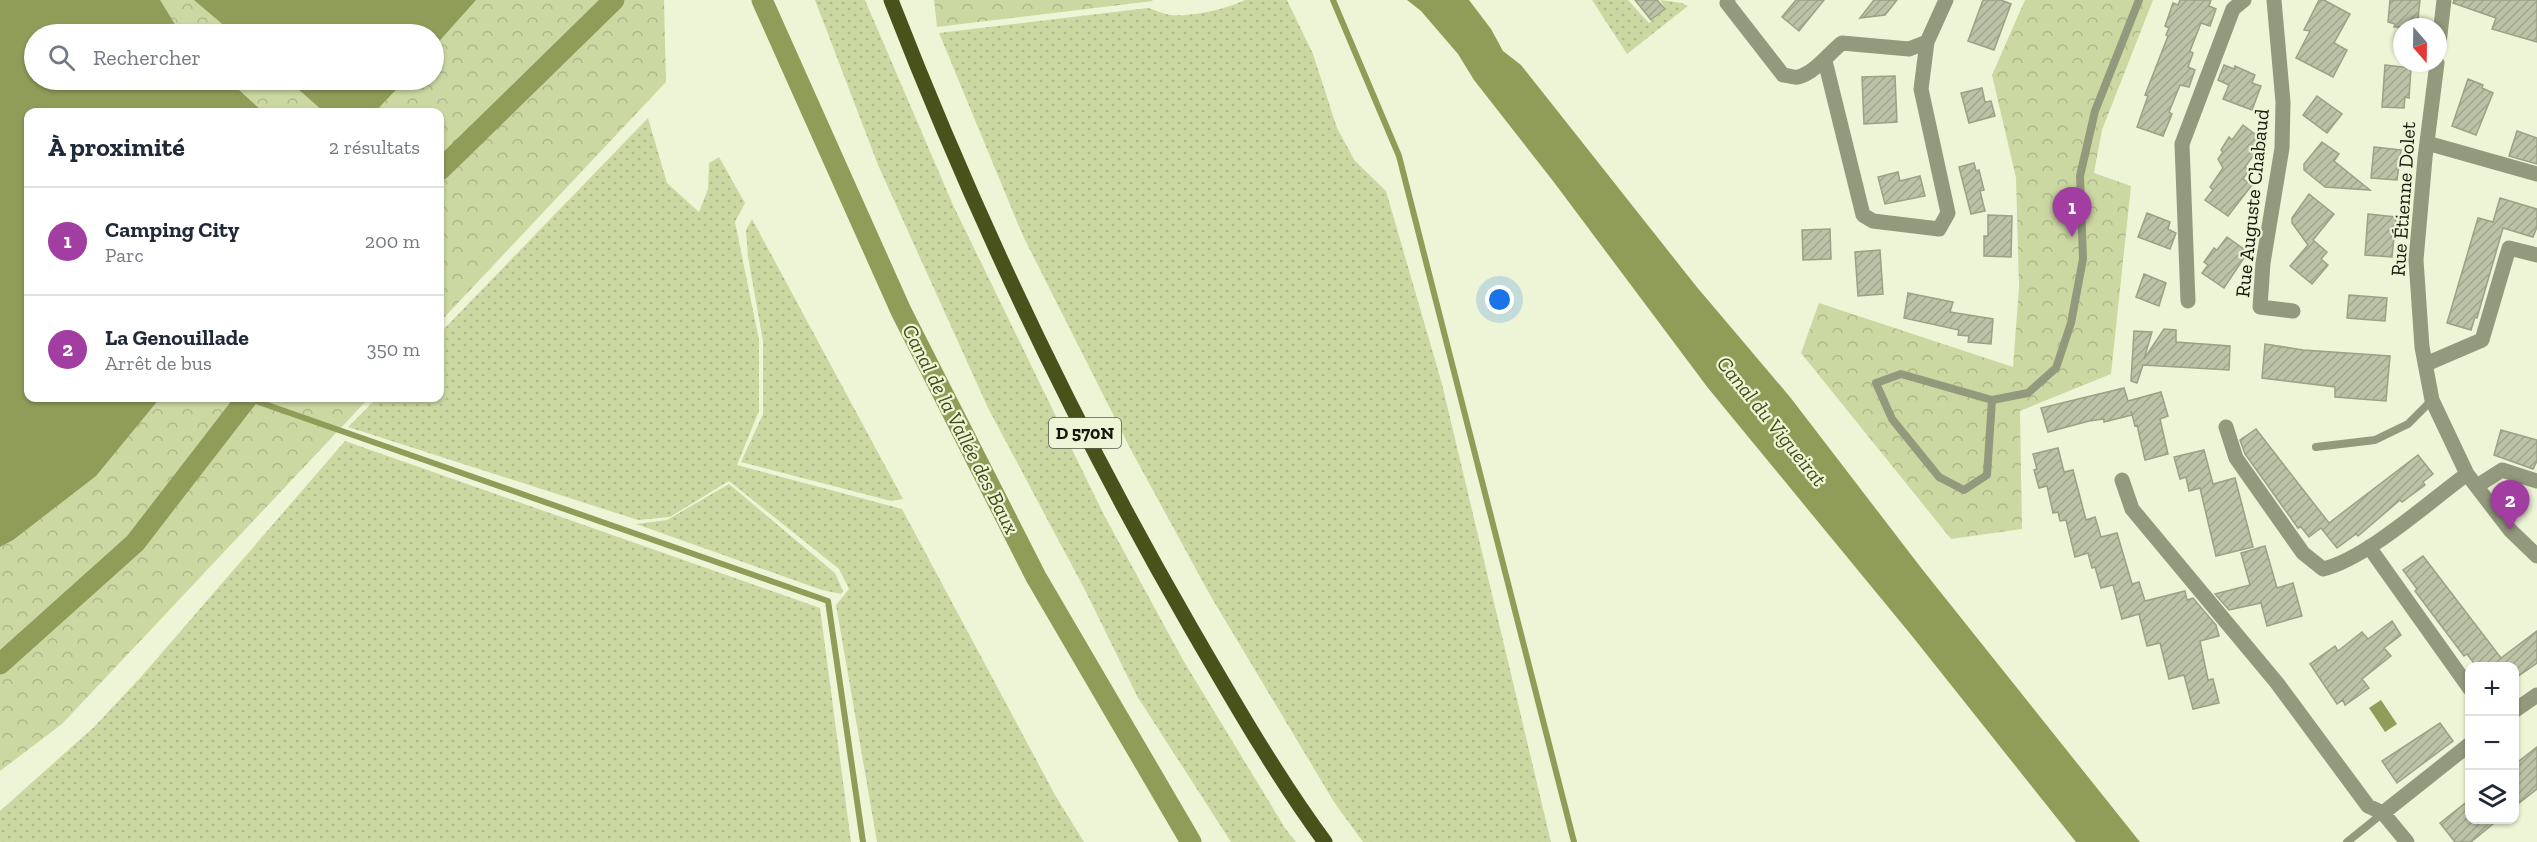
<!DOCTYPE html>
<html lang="fr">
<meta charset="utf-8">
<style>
:root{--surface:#fff;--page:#f2f2f3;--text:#1f2937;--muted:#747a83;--line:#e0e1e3;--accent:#a23da2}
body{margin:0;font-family:"Zilla Slab",serif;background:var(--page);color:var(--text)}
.controls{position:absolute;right:18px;bottom:18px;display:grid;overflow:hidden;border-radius:12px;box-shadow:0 2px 4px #0004}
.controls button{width:54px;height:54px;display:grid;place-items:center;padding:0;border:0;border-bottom:2px solid var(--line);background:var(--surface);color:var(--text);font:30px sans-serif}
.compass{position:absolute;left:2393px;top:18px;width:54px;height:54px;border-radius:50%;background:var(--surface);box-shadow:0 2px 4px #0004;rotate:160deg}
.you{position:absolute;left:1500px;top:300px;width:21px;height:21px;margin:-15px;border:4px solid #fff;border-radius:50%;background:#1a73e8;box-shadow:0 0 0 9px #1a73e833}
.badge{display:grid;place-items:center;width:39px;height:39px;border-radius:50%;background:var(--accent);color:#fff;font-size:20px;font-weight:700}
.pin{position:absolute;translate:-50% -50px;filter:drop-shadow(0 2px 3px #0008)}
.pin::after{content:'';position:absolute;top:32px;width:21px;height:18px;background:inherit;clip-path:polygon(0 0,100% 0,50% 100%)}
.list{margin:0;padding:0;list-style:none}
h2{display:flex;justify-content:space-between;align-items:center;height:78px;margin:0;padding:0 24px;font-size:26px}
h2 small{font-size:20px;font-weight:400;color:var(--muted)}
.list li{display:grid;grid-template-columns:39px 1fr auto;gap:18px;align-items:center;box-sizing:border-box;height:108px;padding:0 24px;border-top:2px solid var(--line)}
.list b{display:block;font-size:22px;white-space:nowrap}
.list p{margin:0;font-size:20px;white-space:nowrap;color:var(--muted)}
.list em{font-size:20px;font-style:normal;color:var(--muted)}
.icon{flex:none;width:33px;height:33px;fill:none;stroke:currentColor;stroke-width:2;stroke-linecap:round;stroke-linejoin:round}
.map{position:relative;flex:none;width:2537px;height:842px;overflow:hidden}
.search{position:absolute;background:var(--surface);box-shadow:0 2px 4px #0004;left:24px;top:24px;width:420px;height:66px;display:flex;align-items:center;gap:15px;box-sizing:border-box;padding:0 21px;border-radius:33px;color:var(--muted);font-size:22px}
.panel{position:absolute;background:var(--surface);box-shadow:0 2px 4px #0004;left:24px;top:108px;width:420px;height:294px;border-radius:12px}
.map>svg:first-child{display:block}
.grass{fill:url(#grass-dots)}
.park{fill:url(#park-crowns);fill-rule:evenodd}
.water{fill:#909d59}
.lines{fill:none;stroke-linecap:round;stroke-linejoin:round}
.stream{stroke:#909d59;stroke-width:6}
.canal{stroke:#909d59;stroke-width:21}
.building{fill:url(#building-hatch);stroke:#9aa184;stroke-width:1.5}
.service{stroke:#93997d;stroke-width:8}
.minor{stroke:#93997d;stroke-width:15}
.primary{stroke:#49521b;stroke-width:15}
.labels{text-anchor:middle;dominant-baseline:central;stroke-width:4.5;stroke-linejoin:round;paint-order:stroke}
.shield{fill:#eef5d6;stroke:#575a49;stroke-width:1.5}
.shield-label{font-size:18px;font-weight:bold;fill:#16180d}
.street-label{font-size:20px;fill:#16180d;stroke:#eef5d6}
.water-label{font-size:21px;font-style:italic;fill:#434c19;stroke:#eef5d6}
</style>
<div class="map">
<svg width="2537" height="842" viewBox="0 0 2537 842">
<defs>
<pattern id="grass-dots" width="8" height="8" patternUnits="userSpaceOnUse" patternTransform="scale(1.5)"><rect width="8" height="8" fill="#ccd8a2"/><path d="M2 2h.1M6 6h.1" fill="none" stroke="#aeb98a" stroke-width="1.8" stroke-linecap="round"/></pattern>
<pattern id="park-crowns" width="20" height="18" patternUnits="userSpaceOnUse" patternTransform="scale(1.5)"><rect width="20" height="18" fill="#ccd8a2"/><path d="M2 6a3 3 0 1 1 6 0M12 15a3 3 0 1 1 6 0" fill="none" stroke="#aeb98a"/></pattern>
<pattern id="building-hatch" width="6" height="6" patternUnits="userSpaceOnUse" patternTransform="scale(1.5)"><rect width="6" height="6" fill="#bbc2a5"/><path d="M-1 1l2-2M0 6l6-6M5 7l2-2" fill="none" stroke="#a0a68d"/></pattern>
</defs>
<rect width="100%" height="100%" fill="#eef5d6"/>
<path class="grass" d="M 815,0 L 865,0 L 953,205 L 1103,513 L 1183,660 L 1285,828 L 1296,842 L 1231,842 L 1137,696 L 1085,590 L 988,408 L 878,165 Z
M 1245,0 L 1287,0 L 1313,54 L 1337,128 L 1355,161 L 1386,191 L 1442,384 L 1551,842 L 1363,842 L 1334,802 L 1210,595 L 1131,450 L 1023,236 L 939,33 L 1148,8 C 1155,10 1163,14 1171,15 C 1191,17 1227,9 1245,0 Z
M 1592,0 L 1628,0 L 1649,23 L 1666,9 L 1660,0 L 1682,3 L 1688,6 L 1627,54 Z
M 648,118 L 667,183 L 699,212 L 708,189 L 709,163 L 719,157 L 745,203 L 735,222 L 759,340 L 759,411 L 737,465 L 902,509 L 1055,795 L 1084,842 L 877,842 L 836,605 L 849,589 L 839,569 L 729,481 L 670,517 L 638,520 L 348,427 L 377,398 L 440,398 L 440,333 Z
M 752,219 L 903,499 L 891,501 L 741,462 L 763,414 L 763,341 L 748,257 L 746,230 Z
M 345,441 L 820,608 L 851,842 L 0,842 L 0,811 L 94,727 L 140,678 Z
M 729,484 L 835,573 L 843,591 L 841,594 L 822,590 L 636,524 L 667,520 Z"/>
<path class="park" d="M 0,0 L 664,0 L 666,82 L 440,322 L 440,112 L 28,112 L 28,398 L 369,398 L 62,724 L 0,771 ZM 34,34 L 434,34 L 434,80 L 34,80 Z
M 934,0 L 1152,0 L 1153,1 L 937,27 Z
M 2025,0 L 2153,0 L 2102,130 L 2094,173 L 2131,186 L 2111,374 L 2020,411 L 2022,529 L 1951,539 L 1801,353 L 1819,303 L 2013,367 L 2019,287 L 2016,178 L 1992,75 Z"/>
<path class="water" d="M 0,0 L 160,0 L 181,34 L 34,34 L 34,80 L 228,80 L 263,112 L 28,112 L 28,398 L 160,398 L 96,476 L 13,540 L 0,547 Z
M 194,0 L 476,0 L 434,47 L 434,34 L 234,34 Z
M 1407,0 L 1469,0 L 1491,29 L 1503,51 L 1521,65 L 1696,286 L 1790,397 L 1922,569 L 2140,842 L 2076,842 L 1912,636 L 1708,388 L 1553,181 L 1474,80 L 1458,54 L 1421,11 Z
M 288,80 L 405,80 L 375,112 L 324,112 Z
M 2381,700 L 2397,724 L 2385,732 L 2369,708 Z"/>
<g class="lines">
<path class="stream" d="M 1333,0 L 1399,156 L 1574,842
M 247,398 L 828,601 L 863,842"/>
<path class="canal" d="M 762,0 L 901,311 L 1036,577 L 1191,842
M 440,170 L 614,0
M 0,664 L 135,543 L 247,398"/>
</g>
<path class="building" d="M 1635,0 L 1657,0 L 1665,9 L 1651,20 Z
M 1796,0 L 1824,0 L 1799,31 L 1782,17 Z
M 1874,0 L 1897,0 L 1885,15 L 1860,18 Z
M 1983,0 L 2001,0 L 2011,4 L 1994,50 L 1968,41 Z
M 2180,0 L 2211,0 L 2209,6 L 2216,9 L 2210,26 L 2201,23 L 2190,51 L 2193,53 L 2188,67 L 2195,70 L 2189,87 L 2180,85 L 2169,112 L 2172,114 L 2163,136 L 2137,127 L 2148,96 L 2145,95 L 2168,36 L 2166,35 L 2169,28 L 2165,26 L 2173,3 L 2178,5 Z
M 2319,0 L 2324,0 L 2350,14 L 2334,43 L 2347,50 L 2333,77 L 2296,58 L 2310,31 L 2304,30 Z
M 2390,0 L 2420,0 L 2417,27 L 2394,27 L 2395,24 L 2388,22 Z
M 2454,0 L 2537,0 L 2537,42 L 2492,29 L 2496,18 L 2453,3 Z
M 2224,65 L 2234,69 L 2235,66 L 2255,75 L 2252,83 L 2261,86 L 2252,110 L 2223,99 L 2229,85 L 2218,80 Z
M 2385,65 L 2411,68 L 2409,98 L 2405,97 L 2404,108 L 2382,107 Z
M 1895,76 L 1897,122 L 1864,124 L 1862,77 Z
M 2468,79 L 2483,85 L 2482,88 L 2493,93 L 2476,135 L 2452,126 Z
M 1982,88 L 1985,102 L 1991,101 L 1995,116 L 1969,123 L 1961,93 Z
M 2317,96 L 2342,114 L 2327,133 L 2303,115 Z
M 2243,125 L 2264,141 L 2245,167 L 2249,170 L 2243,179 L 2252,185 L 2228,216 L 2205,200 L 2213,190 L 2210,187 L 2223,168 L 2218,159 L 2223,152 L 2221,150 L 2229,137 L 2232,140 Z
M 2517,131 L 2537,138 L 2537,164 L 2509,156 Z
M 2322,142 L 2339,154 L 2334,161 L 2370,190 L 2325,187 L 2304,170 L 2304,164 Z
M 2374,147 L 2401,150 L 2397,180 L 2371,178 Z
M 1974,163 L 1976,171 L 1979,170 L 1984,190 L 1980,191 L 1985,211 L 1971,214 L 1959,167 Z
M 1898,172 L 1900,181 L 1920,176 L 1925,196 L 1885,204 L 1878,177 Z
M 2309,194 L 2334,214 L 2313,240 L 2327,252 L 2321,259 L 2328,265 L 2312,284 L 2290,266 L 2308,245 L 2292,223 L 2292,218 Z
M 2500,198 L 2537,209 L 2537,227 L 2533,237 L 2503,228 L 2477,318 L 2475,317 L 2471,330 L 2447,323 L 2478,218 L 2493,222 Z
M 2147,213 L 2170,222 L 2168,229 L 2176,233 L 2170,249 L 2138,237 Z
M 2368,214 L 2396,217 L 2392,257 L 2365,255 Z
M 1988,215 L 2012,216 L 2011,257 L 1984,256 L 1984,236 L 1988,236 Z
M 1830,229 L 1831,259 L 1803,260 L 1802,230 Z
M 2227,237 L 2248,252 L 2224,288 L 2202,273 L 2208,265 L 2204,262 L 2214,248 L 2217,250 Z
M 1880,250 L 1883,294 L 1858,296 L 1855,252 Z
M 2144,274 L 2166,283 L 2159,306 L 2136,297 Z
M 1908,293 L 1953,302 L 1950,312 L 1993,319 L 1991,344 L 1968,342 L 1969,336 L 1958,335 L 1959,330 L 1904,318 Z
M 2349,295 L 2387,298 L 2385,321 L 2347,318 Z
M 2164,329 L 2176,330 L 2176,342 L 2230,346 L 2229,370 L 2143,365 L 2137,383 L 2131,381 L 2134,331 L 2152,332 L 2144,359 Z
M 2265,344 L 2303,350 L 2390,356 L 2386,401 L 2335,397 L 2335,387 L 2262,378 Z
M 2124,388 L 2128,401 L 2161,392 L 2168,416 L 2160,419 L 2168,454 L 2145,460 L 2137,425 L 2135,426 L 2131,411 L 2132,415 L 2104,422 L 2104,419 L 2089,421 L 2048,432 L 2041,408 Z
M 2256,429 L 2329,523 L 2418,455 L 2433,474 L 2423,482 L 2425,485 L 2402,502 L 2400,500 L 2358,536 L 2356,534 L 2337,548 L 2321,528 L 2309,537 L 2301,527 L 2298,528 L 2245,454 L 2240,440 Z
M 2501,430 L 2537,440 L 2537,461 L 2533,469 L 2494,455 Z
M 2058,448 L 2064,472 L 2073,470 L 2086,520 L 2095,517 L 2101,537 L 2117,533 L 2132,584 L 2139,582 L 2145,601 L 2185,591 L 2187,600 L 2193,598 L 2216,625 L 2219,636 L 2200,641 L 2208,680 L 2213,679 L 2219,703 L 2193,709 L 2184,675 L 2169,679 L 2160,643 L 2147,646 L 2139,614 L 2122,619 L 2113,585 L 2101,588 L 2095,567 L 2092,568 L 2088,553 L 2075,557 L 2066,520 L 2060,521 L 2058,512 L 2053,513 L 2047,486 L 2039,488 L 2034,470 L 2037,469 L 2033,454 Z
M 2204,450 L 2213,484 L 2235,478 L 2253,547 L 2216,556 L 2200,488 L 2189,491 L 2186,477 L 2180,479 L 2174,457 Z
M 2265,546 L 2277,588 L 2293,583 L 2302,616 L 2267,626 L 2261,603 L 2229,610 L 2215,594 L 2250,585 L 2241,553 Z
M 2423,556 L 2501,658 L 2537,631 L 2537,663 L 2514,679 L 2514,666 L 2476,666 L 2467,654 L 2464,656 L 2415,591 L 2417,589 L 2403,570 Z
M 2392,621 L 2401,635 L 2384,648 L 2391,656 L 2362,679 L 2369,688 L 2345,705 L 2343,700 L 2337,704 L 2310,664 L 2335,646 L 2338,651 L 2362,632 L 2368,639 Z
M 2440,723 L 2453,741 L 2397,783 L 2382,761 Z
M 2537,747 L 2537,789 L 2514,807 L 2514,765 Z
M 2469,800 L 2469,819 L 2499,819 L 2471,842 L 2455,842 L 2440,823 Z"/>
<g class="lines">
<path class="service" d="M 1992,400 L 1987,475 L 1964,490 L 1939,477 L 1892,419 L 1876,383 L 1901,374 L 1992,400 L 2028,393 L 2056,368 L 2071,323 L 2083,259 L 2080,176 L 2095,111 L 2139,0
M 2316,447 L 2375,440 L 2408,424 L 2432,400
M 2347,842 L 2383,813"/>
<path class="minor" d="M 1728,0 L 1727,3 L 1783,75 C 1787,75 1794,78 1798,77 C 1815,73 1829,53 1842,43 L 1909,49 L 1927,42 L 1946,0
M 2274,0 L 2283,102 L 2282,148 L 2263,263 L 2260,307 L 2293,311
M 2438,52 L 2444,0
M 1825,61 L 1863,215 L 1873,221 L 1939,229 L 1948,213 L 1921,89 L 1927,42
M 2437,63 L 2425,158 L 2416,260 L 2422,347 L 2432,400 L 2467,474 L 2510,530 L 2537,556
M 2427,143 L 2537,174
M 2188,301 L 2182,144 L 2233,9 L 2244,0
M 2426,364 L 2482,340 L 2509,248 L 2537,255
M 2226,427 L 2236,458 L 2303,553 L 2323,569 C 2366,559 2430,501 2467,474
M 2122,480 L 2132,509 L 2277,683 L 2368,806 L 2383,813 L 2407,842
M 2477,486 L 2502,470 L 2537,481
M 2369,547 L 2470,689
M 2514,711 L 2537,695
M 2383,813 L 2470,744"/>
<path class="primary" d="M 891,0 C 975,216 1075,427 1191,628 C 1233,700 1275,774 1325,842"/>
</g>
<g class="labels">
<rect class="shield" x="1049" y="418" width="72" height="30" rx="4.5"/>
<g class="shield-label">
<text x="1085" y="433">D 570N</text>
</g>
<g class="street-label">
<text transform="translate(2403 199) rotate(-86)">Rue Étienne Dolet</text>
<text transform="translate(2252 203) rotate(-84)">Rue Auguste Chabaud</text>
</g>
<g class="water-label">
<text transform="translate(1772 421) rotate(51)">Canal du Vigueirat</text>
<text transform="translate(961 429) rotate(63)">Canal de la Vallée des Baux</text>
</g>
</g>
</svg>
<div class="controls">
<button>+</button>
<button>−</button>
<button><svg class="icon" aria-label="layers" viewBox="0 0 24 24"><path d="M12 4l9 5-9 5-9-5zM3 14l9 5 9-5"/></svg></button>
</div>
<svg class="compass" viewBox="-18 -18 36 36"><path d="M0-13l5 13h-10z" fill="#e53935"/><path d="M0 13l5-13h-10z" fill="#747a83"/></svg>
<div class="you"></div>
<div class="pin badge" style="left:2072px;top:237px">1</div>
<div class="pin badge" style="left:2510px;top:530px">2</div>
<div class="search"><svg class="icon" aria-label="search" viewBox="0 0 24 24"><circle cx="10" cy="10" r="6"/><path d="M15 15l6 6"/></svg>Rechercher</div>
<section class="panel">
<h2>À proximité<small>2 résultats</small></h2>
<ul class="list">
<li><span class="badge">1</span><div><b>Camping City</b><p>Parc</p></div><em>200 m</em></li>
<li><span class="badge">2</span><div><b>La Genouillade</b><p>Arrêt de bus</p></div><em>350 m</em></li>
</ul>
</section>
</div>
